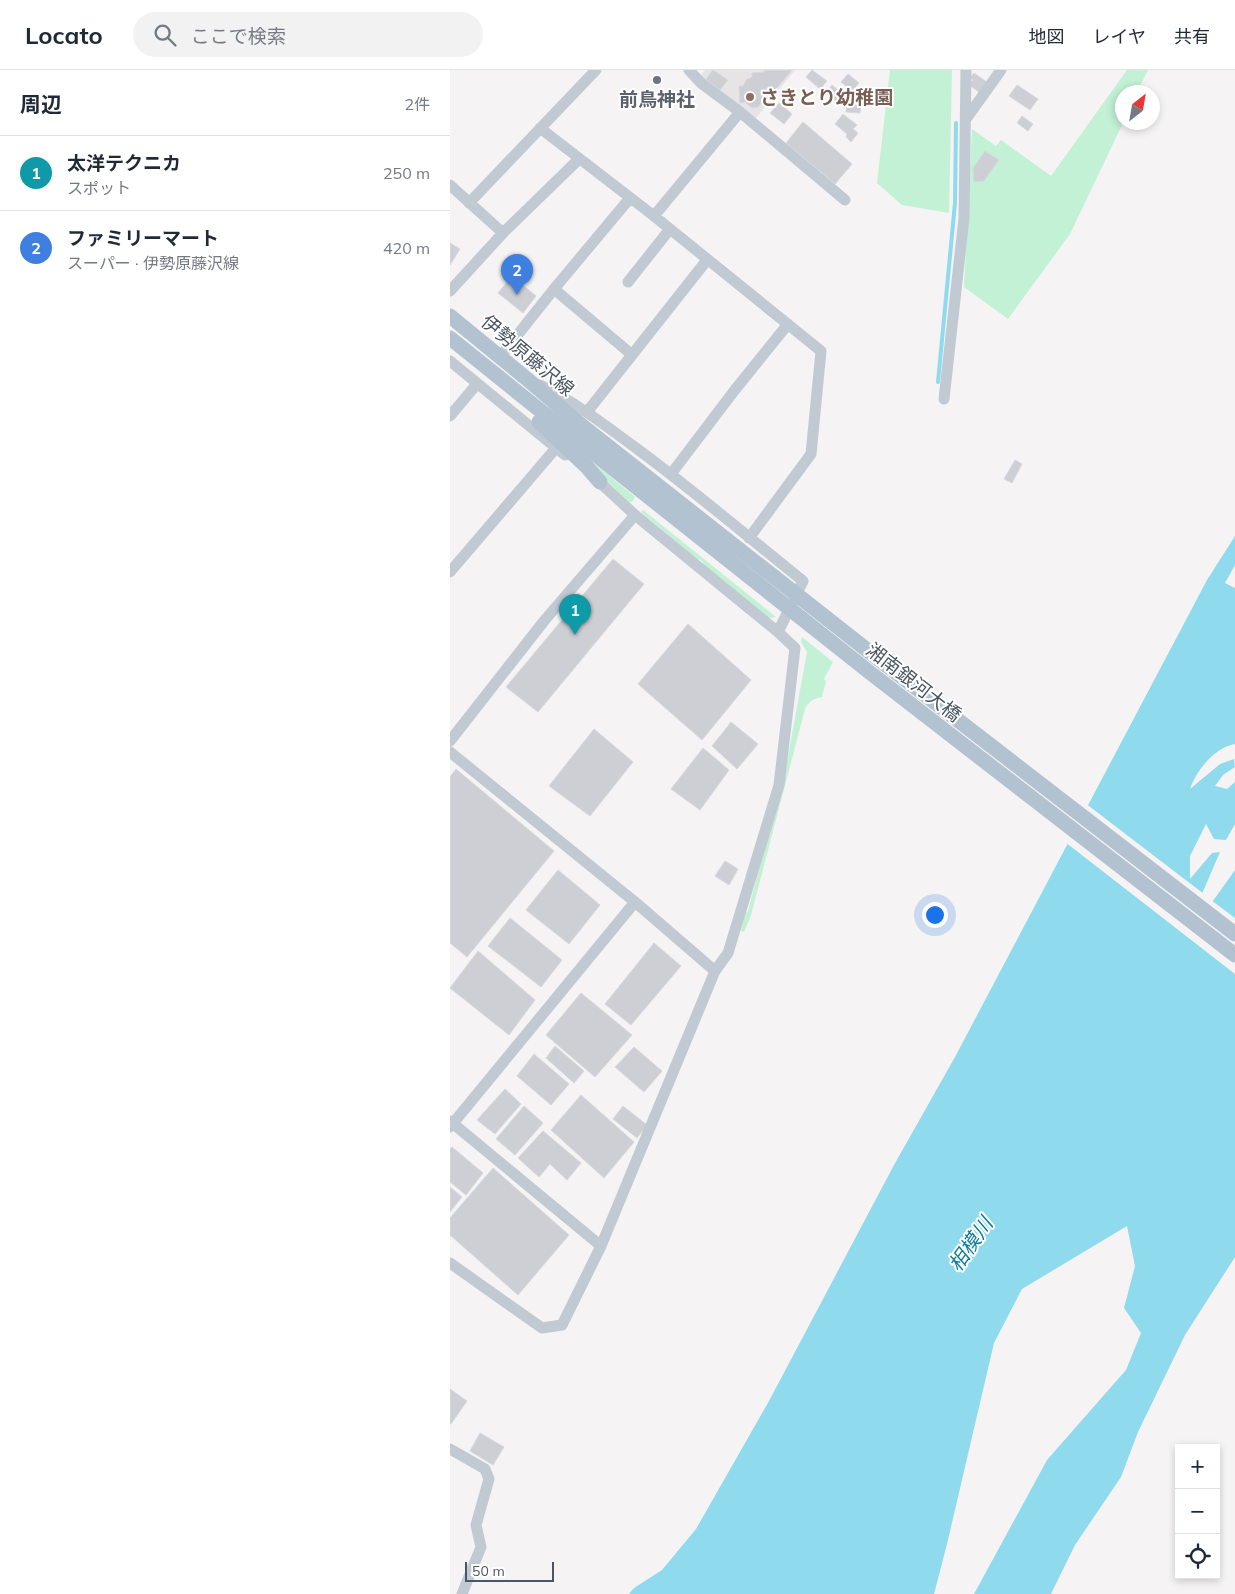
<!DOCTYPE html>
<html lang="ja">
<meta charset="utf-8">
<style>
:root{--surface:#fff;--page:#f2f2f3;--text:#1f2937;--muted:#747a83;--line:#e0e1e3;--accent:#db2777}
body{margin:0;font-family:Mulish,"Noto Sans JP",sans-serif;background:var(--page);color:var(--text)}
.controls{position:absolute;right:15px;bottom:15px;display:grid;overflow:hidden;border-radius:0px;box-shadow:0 2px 8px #0003}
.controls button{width:45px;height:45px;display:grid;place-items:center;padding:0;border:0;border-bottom:1px solid var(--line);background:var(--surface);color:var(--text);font:25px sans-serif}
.compass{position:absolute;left:665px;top:15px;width:45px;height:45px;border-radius:50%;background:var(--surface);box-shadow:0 2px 8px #0003;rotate:31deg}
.scale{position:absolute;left:15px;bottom:12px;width:89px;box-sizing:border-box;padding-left:5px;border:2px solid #4a5661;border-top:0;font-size:14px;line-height:18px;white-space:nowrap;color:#4a5661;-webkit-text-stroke:4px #fff;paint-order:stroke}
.you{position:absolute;left:484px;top:844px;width:18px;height:18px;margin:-12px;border:4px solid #fff;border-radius:50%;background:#1a73e8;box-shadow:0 0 0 8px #1a73e833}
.badge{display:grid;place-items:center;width:32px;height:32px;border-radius:50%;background:var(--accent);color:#fff;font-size:16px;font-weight:700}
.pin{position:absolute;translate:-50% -41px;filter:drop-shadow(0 1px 2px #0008)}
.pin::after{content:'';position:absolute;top:26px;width:18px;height:15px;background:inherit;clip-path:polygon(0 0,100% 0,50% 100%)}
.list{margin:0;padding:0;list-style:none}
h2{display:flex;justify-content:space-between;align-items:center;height:65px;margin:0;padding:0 20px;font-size:21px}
h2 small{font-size:16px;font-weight:400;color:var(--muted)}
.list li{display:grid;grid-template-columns:32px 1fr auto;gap:15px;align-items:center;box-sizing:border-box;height:75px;padding:0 20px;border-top:1px solid var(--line)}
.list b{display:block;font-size:19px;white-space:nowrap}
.list p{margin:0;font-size:16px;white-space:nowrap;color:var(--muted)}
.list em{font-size:16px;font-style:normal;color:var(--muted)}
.icon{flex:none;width:28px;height:28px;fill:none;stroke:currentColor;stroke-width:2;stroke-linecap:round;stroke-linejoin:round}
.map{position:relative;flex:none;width:785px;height:1524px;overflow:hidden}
header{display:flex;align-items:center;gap:30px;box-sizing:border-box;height:70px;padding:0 25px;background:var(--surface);border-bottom:1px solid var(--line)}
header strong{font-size:24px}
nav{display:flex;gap:28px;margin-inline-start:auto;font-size:18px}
.search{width:350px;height:45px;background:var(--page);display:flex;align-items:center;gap:12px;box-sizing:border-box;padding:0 18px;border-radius:28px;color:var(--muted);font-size:19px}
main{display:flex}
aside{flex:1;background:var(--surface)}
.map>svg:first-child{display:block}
.education{fill:#e6e4e5}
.green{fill:#c3f1d5}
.water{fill:#90daee}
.pier{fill:#f5f3f3}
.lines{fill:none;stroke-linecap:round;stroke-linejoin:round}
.stream{stroke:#90daee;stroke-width:4}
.building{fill:#cdcfd5;stroke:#d7d9de}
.minor{stroke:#c1cad2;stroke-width:11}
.major{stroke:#b3c2d1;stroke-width:15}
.major-bridge{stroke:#b3c2d1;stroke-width:15}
.worship-dot{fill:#6b7280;stroke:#fff;stroke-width:2}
.education-dot{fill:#8d6e63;stroke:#fff;stroke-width:2}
.labels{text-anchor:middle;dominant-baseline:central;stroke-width:4;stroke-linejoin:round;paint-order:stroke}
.education-label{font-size:19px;font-weight:bold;fill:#785e54;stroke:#fff;text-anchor:start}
.worship-label{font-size:19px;font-weight:bold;fill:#5b616d;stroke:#fff}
.street-label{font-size:19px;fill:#4a5661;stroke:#fff}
.water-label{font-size:20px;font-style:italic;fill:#0c7c9b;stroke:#fff}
</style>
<header>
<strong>Locato</strong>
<div class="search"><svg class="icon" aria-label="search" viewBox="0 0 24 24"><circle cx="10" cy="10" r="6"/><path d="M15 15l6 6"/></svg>ここで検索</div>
<nav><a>地図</a><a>レイヤ</a><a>共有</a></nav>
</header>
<main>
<aside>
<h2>周辺<small>2件</small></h2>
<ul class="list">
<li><span class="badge" style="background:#0f9aa8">1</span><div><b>太洋テクニカ</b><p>スポット</p></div><em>250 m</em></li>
<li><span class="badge" style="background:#3f7fe0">2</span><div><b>ファミリーマート</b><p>スーパー · 伊勢原藤沢線</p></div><em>420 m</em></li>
</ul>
</aside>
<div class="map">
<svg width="785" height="1524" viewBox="0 0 785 1524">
<rect width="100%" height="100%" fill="#f5f3f3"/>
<path class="education" d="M 255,0 L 345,0 L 306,48 L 250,6 Z"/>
<path class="green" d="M 440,0 L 502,0 L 499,143 L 452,135 L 427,113 Z
M 677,0 L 698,0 L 687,22 L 672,22 L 673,53 L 620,164 L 558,249 L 514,217 L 522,59 L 546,76 L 551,70 L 601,106 Z
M 121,374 L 185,427 L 182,432 L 179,432 L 120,376 Z
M 193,440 L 326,547 L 319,548 L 257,498 L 250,489 L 248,490 L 191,442 Z
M 352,567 L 383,592 L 374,609 L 376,611 L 372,627 C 363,629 359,631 355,639 L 301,845 L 294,862 L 291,861 L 295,844 L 298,841 L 336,697 L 357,582 L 351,572 Z"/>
<path class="water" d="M 785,466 L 785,495 L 775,513 L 785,518 L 785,674 C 765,677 746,701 740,719 L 770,694 L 784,689 L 785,697 L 773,705 L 765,716 L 777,719 L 785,712 L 785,754 L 776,770 L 764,769 L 756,754 L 740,786 L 740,809 L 762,783 L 770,782 L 745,840 L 748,852 L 785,800 L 785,1187 L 735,1265 L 688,1362 L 671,1407 L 625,1475 L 601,1524 L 524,1524 L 597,1390 L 676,1300 L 691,1263 L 674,1238 L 685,1196 L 677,1156 L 572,1219 L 544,1273 L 497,1474 L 484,1524 L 179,1524 L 184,1518 L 212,1500 L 246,1459 L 319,1331 L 444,1095 L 505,987 L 757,510 Z"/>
<path class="pier" d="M 635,733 L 754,824 L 748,840 L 749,847 L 761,830 L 785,848 L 785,904 L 615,772 Z"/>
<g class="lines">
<path class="stream" d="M 488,312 L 505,133 L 506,53"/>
</g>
<path class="building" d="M 263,0 L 278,10 L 270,20 L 256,9 Z
M 315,0 L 342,0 L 317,30 L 313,31 L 308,37 L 302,38 L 295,32 L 290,33 L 289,16 L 293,16 L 296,10 L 302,7 L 302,3 L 314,2 Z
M 362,0 L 377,11 L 370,19 L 356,7 Z
M 524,3 L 537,12 L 529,22 L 519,15 L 523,10 L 520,8 Z
M 398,4 L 409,13 L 402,21 L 391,12 Z
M 382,15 L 396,27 L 389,34 L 376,23 Z
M 567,15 L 588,29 L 580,40 L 559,26 Z
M 397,28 L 411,30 L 410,43 L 396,42 Z
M 329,33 L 342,44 L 334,54 L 320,43 Z
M 393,44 L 407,55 L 403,59 L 408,63 L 401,72 L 396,67 L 397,64 L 385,54 Z
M 572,46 L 583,54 L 578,61 L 567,53 Z
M 353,52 L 402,94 L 385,114 L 336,73 Z
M 535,81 L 549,90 L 534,111 L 524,112 L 523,98 Z
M 0,173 L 10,179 L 0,195 Z
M 62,206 L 86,226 L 73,243 L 48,223 Z
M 565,390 L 572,394 L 562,413 L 554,409 Z
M 163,489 L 194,514 L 88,642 L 56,617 Z
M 238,554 L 301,610 L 252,670 L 188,614 Z
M 281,652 L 308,674 L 287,699 L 262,676 Z
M 144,659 L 183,692 L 140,746 L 99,716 Z
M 253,678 L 279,700 L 250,740 L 221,719 Z
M 6,699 L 104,781 L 17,887 L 0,873 L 0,707 Z
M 275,791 L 288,799 L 279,815 L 265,806 Z
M 108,800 L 150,835 L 119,874 L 76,840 Z
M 60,848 L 112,890 L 91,917 L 38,876 Z
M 204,873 L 231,896 L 181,955 L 155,934 Z
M 28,881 L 85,930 L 59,965 L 0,918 Z
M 131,923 L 182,965 L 145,1007 L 96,965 Z
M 105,976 L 134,1001 L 124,1013 L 96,988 Z
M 184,977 L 212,1001 L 194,1022 L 165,997 Z
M 84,984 L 119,1014 L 101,1035 L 67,1006 Z
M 55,1019 L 71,1034 L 45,1064 L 27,1050 Z
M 131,1025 L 184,1072 L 154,1108 L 101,1060 Z
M 74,1036 L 93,1053 L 65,1085 L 46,1069 Z
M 173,1036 L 197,1055 L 187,1068 L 163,1049 Z
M 93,1061 L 131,1093 L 117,1110 L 100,1094 L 89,1107 L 68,1088 Z
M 2,1077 L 33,1103 L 16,1125 L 0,1112 L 0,1079 Z
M 43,1098 L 119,1165 L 68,1225 L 0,1165 L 0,1148 Z
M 0,1117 L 12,1127 L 0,1142 Z
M 0,1319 L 17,1331 L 1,1354 L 0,1354 Z
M 30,1363 L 54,1377 L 43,1395 L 20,1381 Z"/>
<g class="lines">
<path class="minor" d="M 239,0 L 251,13 L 290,42 L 395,130
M 516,49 L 551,0
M 90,58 L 204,146 L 371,281 L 361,384 L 299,468
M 0,115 L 53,163
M 19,133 L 146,0
M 204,146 L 290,42
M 178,212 L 220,159
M 104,219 L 181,284
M 0,221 L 53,163 L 129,89
M 50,287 L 104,219 L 180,128
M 0,291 L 115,385
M 90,315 C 125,332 155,355 186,378 C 243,420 297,466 353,511 L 328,562
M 494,329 L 514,148 L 516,0
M 137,342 L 257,190
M 0,346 L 27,314
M 221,404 L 284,321 L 338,254
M 0,502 L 106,378
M 0,671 L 94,551 L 185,445
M 0,682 L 185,832 L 265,901
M 0,1051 L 151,1176
M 0,1057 L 185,832
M 0,1193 L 92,1258 L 112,1255 L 151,1176 L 265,901 L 278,883 L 329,715 L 345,578 L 328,562 L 185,445 L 145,408
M 0,1379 L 35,1399 L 39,1409 L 26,1455 L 31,1477 L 12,1524"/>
<path class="major" d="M 0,246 L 77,309 L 131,355
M 0,268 L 122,366
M 89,352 L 136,396 L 150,412"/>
<path class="major-bridge" d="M 131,355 L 426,587 L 785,864
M 122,366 L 418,601 L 785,885"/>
</g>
<circle class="worship-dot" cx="207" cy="10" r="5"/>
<circle class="education-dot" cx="300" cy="27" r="5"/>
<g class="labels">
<g class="education-label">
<text x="310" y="27">さきとり幼稚園</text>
</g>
<g class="worship-label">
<text x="207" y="29">前鳥神社</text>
</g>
<g class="street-label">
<text transform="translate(78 285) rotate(40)">伊勢原藤沢線</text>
<text transform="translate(464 612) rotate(38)">湘南銀河大橋</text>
</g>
<g class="water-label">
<text transform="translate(520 1174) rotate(-55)">相模川</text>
</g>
</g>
</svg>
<div class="controls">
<button>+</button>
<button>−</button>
<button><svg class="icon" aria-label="locate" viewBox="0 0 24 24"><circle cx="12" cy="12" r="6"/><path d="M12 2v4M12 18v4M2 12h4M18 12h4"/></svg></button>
</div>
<svg class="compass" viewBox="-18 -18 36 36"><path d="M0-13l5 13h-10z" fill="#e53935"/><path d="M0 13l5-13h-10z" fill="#747a83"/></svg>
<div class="scale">50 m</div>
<div class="you"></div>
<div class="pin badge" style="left:125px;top:565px;background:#0f9aa8">1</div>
<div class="pin badge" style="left:67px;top:225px;background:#3f7fe0">2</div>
</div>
</main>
